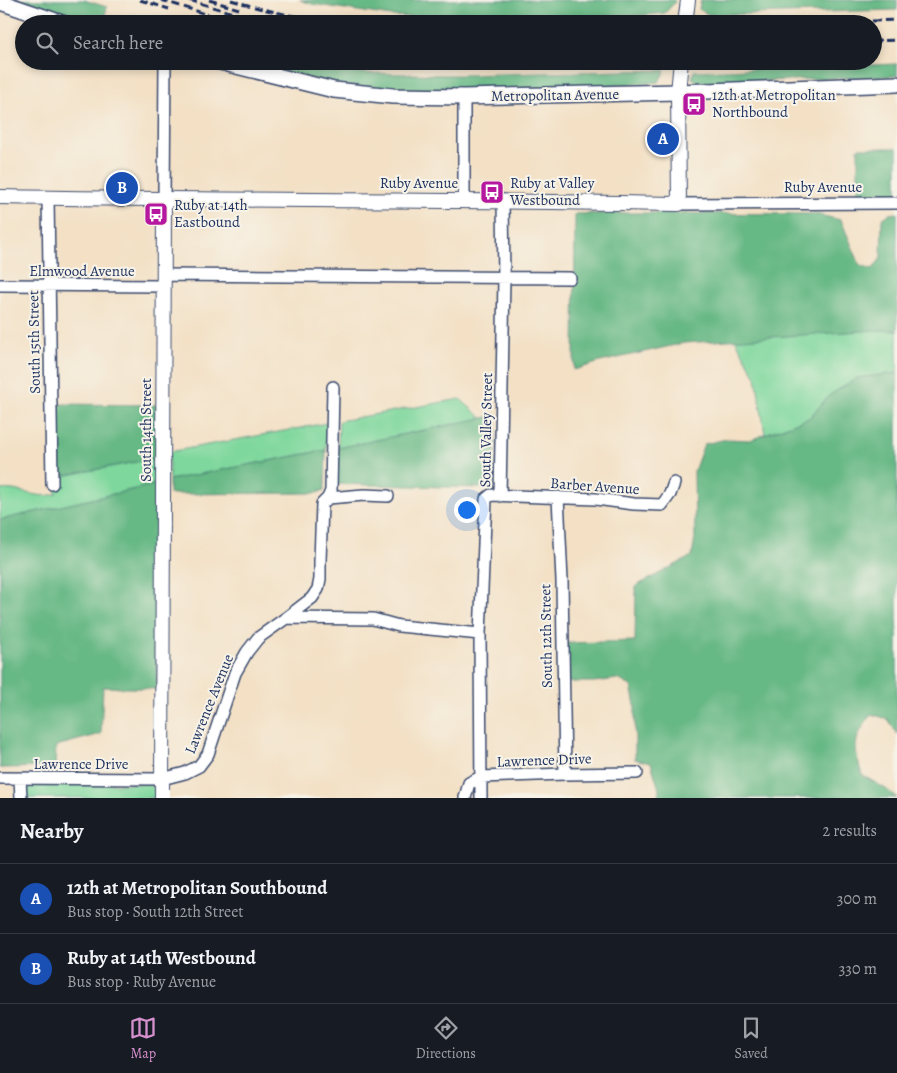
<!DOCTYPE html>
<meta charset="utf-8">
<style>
:root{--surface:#171b24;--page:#242831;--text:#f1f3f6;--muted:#9ea1a6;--line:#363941;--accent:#d690ce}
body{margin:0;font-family:Alegreya,serif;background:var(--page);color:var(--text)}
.you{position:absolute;left:466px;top:509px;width:18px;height:18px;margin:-12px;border:4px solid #fff;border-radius:50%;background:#1a73e8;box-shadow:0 0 0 8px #1a73e833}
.badge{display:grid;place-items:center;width:32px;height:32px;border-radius:50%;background:var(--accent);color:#fff;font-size:16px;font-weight:700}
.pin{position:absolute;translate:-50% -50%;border:2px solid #fff;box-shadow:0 1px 5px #0006}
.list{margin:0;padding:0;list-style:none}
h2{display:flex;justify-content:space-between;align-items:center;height:65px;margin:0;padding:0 20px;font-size:21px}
h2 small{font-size:16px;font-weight:400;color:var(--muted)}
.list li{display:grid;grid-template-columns:32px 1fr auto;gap:15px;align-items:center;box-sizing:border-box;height:70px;padding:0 20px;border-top:1px solid var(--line)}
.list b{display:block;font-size:19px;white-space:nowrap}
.list p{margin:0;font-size:16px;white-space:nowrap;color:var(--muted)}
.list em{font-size:16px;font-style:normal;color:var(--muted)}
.icon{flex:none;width:28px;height:28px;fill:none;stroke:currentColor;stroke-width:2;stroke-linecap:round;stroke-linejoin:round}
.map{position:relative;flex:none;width:897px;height:798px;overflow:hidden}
.search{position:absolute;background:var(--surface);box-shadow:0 2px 8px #0003;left:15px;right:15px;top:15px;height:55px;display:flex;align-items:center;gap:12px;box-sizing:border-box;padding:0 18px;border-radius:28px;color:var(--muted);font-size:19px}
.sheet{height:205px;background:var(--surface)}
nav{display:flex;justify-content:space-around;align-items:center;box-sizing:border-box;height:70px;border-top:1px solid var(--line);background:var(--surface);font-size:14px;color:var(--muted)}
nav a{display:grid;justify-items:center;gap:2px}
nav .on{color:var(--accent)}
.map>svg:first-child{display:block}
.green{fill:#7ed79c;stroke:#4c837d}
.forest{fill:#66b884;stroke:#407471}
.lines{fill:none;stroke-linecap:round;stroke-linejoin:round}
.minor-casing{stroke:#3b4a6d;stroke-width:14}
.tertiary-casing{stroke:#3b4a6d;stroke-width:16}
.secondary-casing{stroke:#3b4a6d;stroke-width:18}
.minor{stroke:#fff;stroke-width:11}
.tertiary{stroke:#fff;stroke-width:14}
.secondary{stroke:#fff;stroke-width:15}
.rail{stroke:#1b2f5e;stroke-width:3;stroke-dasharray:8 4;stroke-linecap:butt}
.labels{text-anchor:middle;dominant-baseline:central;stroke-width:4;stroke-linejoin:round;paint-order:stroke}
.street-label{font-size:15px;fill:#1b2f5e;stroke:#f7f3e8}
.poi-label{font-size:15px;fill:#1b2f5e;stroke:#f7f3e8;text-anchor:start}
</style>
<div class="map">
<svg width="897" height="798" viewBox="0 0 897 798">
<rect width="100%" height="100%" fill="#f7f3e8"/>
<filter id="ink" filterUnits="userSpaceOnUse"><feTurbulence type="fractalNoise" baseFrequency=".02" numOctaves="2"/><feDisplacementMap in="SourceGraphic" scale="10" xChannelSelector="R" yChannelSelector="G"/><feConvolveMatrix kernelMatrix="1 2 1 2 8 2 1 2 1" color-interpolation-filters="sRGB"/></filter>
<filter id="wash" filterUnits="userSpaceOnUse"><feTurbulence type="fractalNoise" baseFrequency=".0096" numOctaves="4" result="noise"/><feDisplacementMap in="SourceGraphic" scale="20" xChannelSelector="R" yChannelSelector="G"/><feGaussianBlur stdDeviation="1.12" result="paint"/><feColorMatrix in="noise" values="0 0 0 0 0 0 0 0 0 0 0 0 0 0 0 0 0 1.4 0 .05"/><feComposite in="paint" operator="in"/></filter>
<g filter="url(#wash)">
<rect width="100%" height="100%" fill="#f3e0c5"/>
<path class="green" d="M 875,330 L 897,330 L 897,373 L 857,378 L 830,395 L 809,418 L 765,434 L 756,377 L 735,339 Z
M 460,399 L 482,418 L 338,448 L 339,421 Z
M 327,423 L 326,450 L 169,480 L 169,452 Z
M 157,458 L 157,484 L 0,520 L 0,490 C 20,487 35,500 56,494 L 56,477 Z
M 32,783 L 150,784 L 155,789 L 156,798 L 26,798 L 27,787 Z"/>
<path class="forest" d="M 14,0 L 84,0 L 107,7 L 105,15 L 137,24 L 96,24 Z
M 300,0 L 674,0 L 675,2 L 665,13 L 637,16 L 519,16 L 469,20 L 391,16 L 312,4 Z
M 701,0 L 897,0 L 897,10 L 709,15 L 699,9 Z
M 229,61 L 277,61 L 309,68 L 367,73 L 457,75 L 665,70 L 659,82 L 623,85 L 473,90 L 401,90 L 341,85 Z
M 897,64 L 897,76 L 706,83 L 698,82 L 692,78 L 694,71 Z
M 858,148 L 897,148 L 897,198 L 858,198 Z
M 629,213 L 815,214 L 841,220 L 860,265 L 873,269 L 881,258 L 882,219 L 889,214 L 897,213 L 897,330 L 875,330 L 684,343 L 600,362 L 574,370 L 575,214 Z
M 897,373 L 897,734 L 888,719 L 871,714 C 853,741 853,744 862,775 L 886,789 L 897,798 L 658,798 L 659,789 L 651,763 L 635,759 L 635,705 L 631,686 L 618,679 L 594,682 L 568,682 L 567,643 L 635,641 L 636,586 L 692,556 L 695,538 L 694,471 L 704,444 L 727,439 L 750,440 L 809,418 L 830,395 L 857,378 Z
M 54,404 L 156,405 L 157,458 L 56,477 Z
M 497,415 L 494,482 L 493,485 L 482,488 L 335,484 L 338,448 Z
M 326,450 L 325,485 L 324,490 L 317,493 L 169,494 L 169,480 Z
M 157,484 L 157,689 L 103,687 L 101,734 L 56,746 L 55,767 L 0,768 L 0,520 Z"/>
</g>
<g filter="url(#ink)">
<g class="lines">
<g class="minor-casing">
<path id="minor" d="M 464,97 L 464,200
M 48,198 L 52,484
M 164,200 L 165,61
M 679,204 L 897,203
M 163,275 L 570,278
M 0,285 L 163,286
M 500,496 L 504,278 L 503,200
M 558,497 L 562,580 L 565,774
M 328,498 L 364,495 L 388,496
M 286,618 L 312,598 L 318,589 L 320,579 L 320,561 L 322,504 L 328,498 L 331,491 L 333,387
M 0,778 L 162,779 L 185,773 L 199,766 L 208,754 L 235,673 L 247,652 L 258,638 L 286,618 L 373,619 L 399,626 L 480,634
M 20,778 L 21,798
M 465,798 L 469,783 L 481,777 L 565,774 L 637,773
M 481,798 L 480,634 L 486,499 L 491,495 L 596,499 L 634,504 L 662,505 L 670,494 L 674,483"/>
</g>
<g class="tertiary-casing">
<path id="tertiary" d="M 685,24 L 688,0
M 0,197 C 226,201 453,199 679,204 L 678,92 L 681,61
M 162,798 L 164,200"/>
</g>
<g class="secondary-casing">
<path id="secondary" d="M 0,2 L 65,24
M 216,61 L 334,90 L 393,96 L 464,97 L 678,92 L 897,84"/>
</g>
<use href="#minor" class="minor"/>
<use href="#tertiary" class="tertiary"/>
<use href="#secondary" class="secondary"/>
<path class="rail" d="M 140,0 L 169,9
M 161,0 L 238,24
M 189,0 L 270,24
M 209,0 L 239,9
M 231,0 L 262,9 L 330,24
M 800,24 L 897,20
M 873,41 L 897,40"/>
</g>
</g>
<defs>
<g id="bus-square" transform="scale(1.25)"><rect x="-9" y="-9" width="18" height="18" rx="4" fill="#b5179e" stroke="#f7f3e8"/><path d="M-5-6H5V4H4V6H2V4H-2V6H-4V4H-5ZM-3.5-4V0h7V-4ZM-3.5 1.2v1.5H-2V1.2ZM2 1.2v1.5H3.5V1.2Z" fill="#fff"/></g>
</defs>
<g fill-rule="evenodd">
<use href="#bus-square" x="694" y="104"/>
<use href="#bus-square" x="492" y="192"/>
<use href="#bus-square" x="156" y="214"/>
</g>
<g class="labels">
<g class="street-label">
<text transform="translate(555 95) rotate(-1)">Metropolitan Avenue</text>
<text x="419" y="183">Ruby Avenue</text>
<text x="823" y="187">Ruby Avenue</text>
<text x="82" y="271">Elmwood Avenue</text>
<text transform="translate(34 342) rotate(-91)">South 15th Street</text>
<text transform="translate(146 430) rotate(-90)">South 14th Street</text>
<text transform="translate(486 430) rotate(-89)">South Valley Street</text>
<text transform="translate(595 486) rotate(4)">Barber Avenue</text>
<text transform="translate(546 636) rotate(-91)">South 12th Street</text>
<text transform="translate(209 704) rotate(-68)">Lawrence Avenue</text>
<text transform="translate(544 760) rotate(-2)">Lawrence Drive</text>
<text x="81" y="764">Lawrence Drive</text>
</g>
<g class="poi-label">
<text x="712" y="95">12th at Metropolitan<tspan x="712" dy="17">Northbound</tspan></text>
<text x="510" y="183">Ruby at Valley<tspan x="510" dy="17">Westbound</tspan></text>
<text x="174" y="205">Ruby at 14th<tspan x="174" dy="17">Eastbound</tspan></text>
</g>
</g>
</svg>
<div class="you"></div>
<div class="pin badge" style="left:663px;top:139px;background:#1a4fb4">A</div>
<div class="pin badge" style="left:122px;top:188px;background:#1a4fb4">B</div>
<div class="search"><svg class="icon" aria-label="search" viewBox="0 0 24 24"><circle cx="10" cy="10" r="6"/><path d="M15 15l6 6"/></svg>Search here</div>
</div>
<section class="sheet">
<h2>Nearby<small>2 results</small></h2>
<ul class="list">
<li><span class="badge" style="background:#1a4fb4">A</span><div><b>12th at Metropolitan Southbound</b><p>Bus stop · South 12th Street</p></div><em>300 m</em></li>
<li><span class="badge" style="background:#1a4fb4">B</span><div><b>Ruby at 14th Westbound</b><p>Bus stop · Ruby Avenue</p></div><em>330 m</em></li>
</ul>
</section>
<nav>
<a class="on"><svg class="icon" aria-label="map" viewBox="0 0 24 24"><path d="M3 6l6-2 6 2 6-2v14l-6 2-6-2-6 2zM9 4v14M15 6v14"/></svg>Map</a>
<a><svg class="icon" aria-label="directions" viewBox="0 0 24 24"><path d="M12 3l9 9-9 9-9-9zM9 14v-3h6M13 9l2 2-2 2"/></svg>Directions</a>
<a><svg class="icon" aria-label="saved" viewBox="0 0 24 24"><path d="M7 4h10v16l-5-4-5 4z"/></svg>Saved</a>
</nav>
